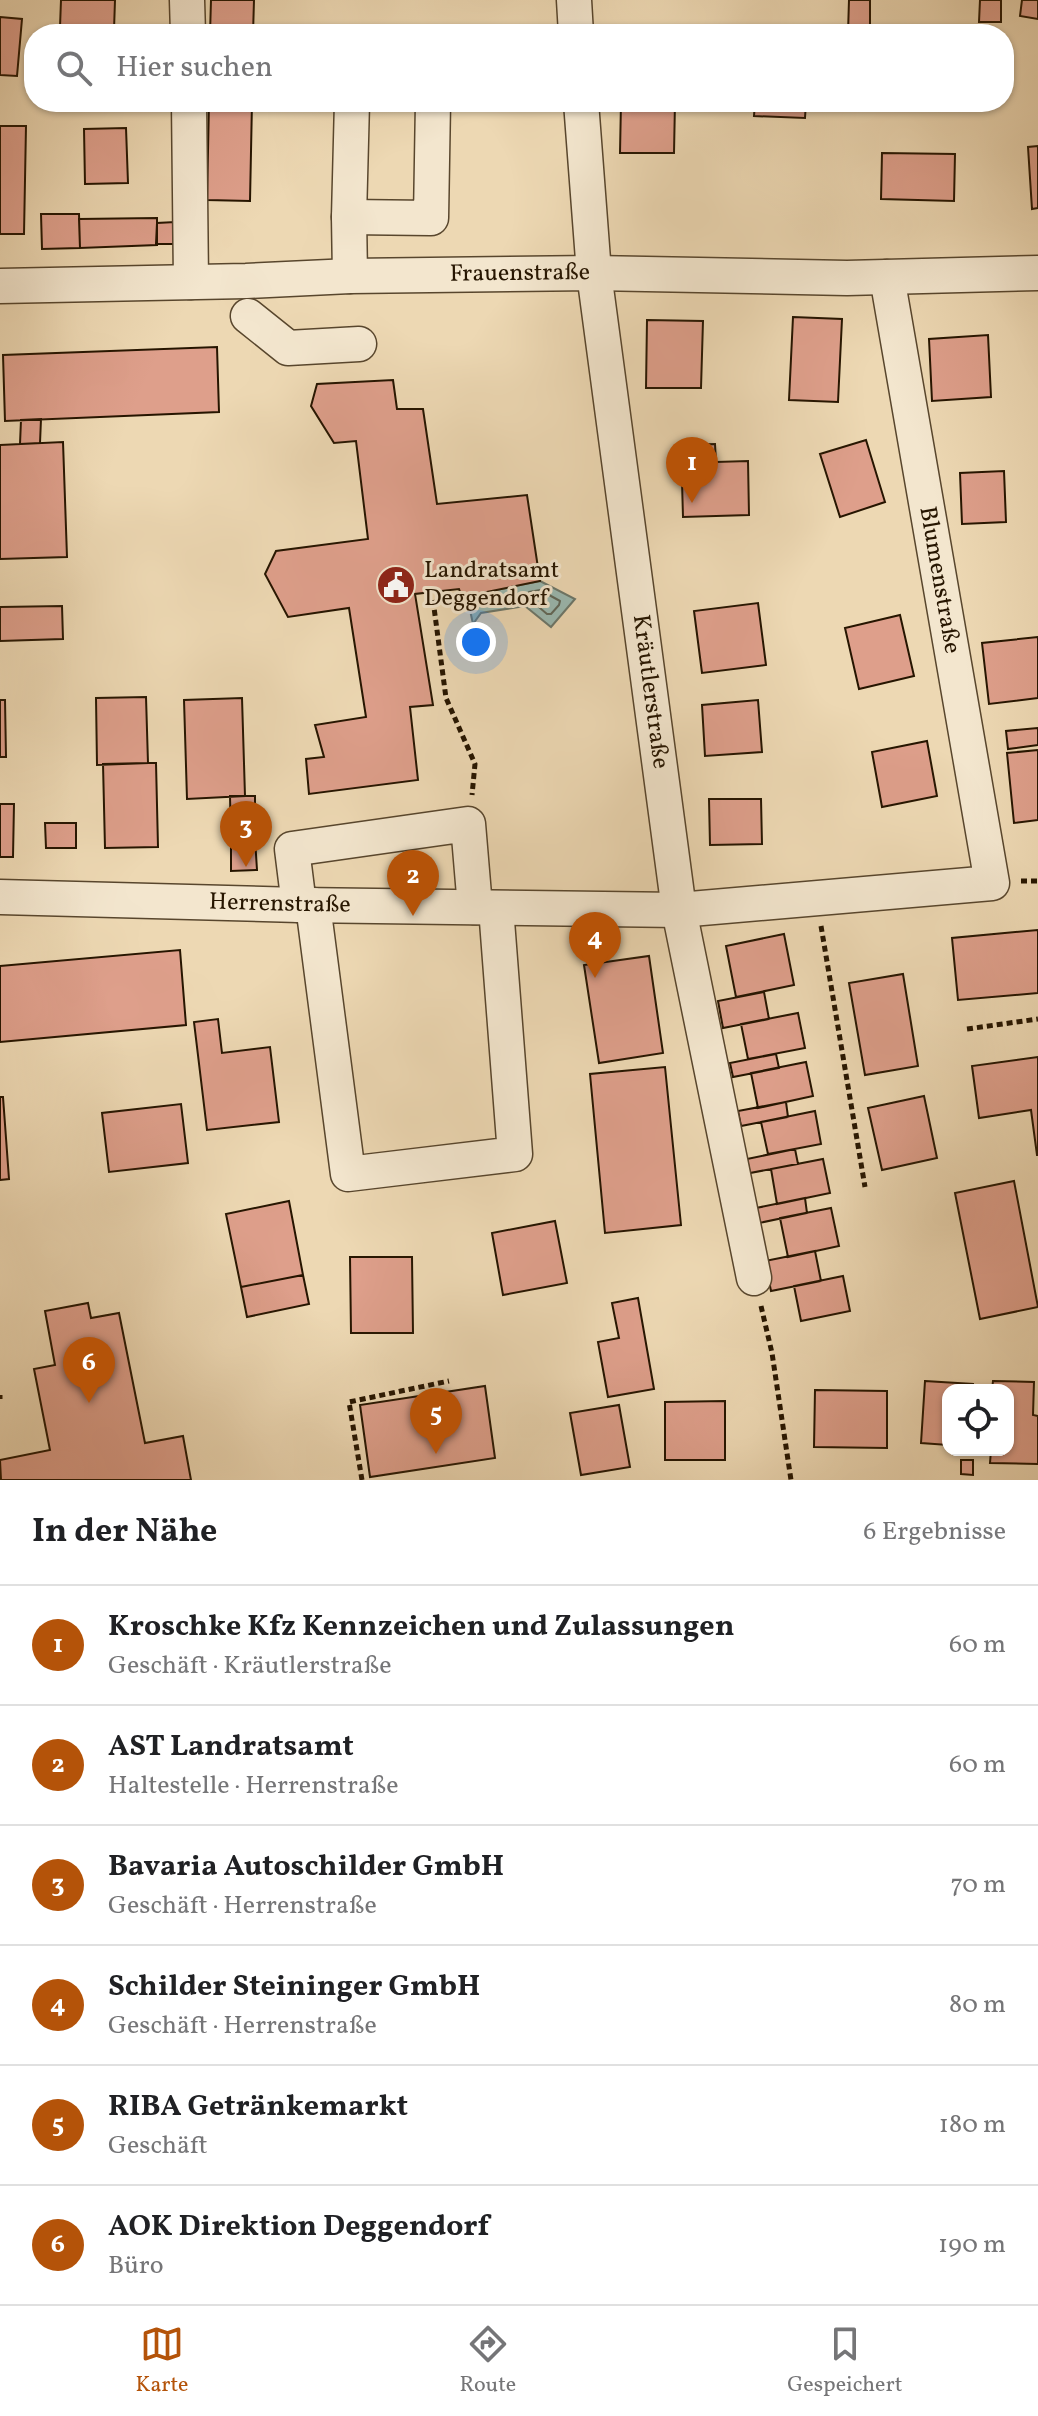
<!DOCTYPE html>
<html lang="de">
<meta charset="utf-8">
<style>
:root{--surface:#fff;--page:#f6f6f6;--text:#202124;--muted:#757577;--line:#e0e0e0;--accent:#b45309}
body{margin:0;font-family:Vollkorn,serif;background:var(--page);color:var(--text)}
.controls{position:absolute;right:24px;bottom:24px;display:grid;overflow:hidden;border-radius:16px;box-shadow:0 2px 6px #0004}
.controls button{width:72px;height:72px;display:grid;place-items:center;padding:0;border:0;border-bottom:2px solid var(--line);background:var(--surface);color:var(--text);font:40px sans-serif}
.you{position:absolute;left:476px;top:642px;width:28px;height:28px;margin:-20px;border:6px solid #fff;border-radius:50%;background:#1a73e8;box-shadow:0 0 0 12px #1a73e833}
.badge{display:grid;place-items:center;width:52px;height:52px;border-radius:50%;background:var(--accent);color:#fff;font-size:26px;font-weight:700}
.pin{position:absolute;translate:-50% -66px;filter:drop-shadow(0 2px 4px #0008)}
.pin::after{content:'';position:absolute;top:42px;width:28px;height:24px;background:inherit;clip-path:polygon(0 0,100% 0,50% 100%)}
.list{margin:0;padding:0;list-style:none}
h2{display:flex;justify-content:space-between;align-items:center;height:104px;margin:0;padding:0 32px;font-size:34px}
h2 small{font-size:26px;font-weight:400;color:var(--muted)}
.list li{display:grid;grid-template-columns:52px 1fr auto;gap:24px;align-items:center;box-sizing:border-box;height:120px;padding:0 32px;border-top:2px solid var(--line)}
.list b{display:block;font-size:30px;white-space:nowrap}
.list p{margin:0;font-size:26px;white-space:nowrap;color:var(--muted)}
.list em{font-size:26px;font-style:normal;color:var(--muted)}
.icon{flex:none;width:44px;height:44px;fill:none;stroke:currentColor;stroke-width:2;stroke-linecap:round;stroke-linejoin:round}
.map{position:relative;flex:none;width:1038px;height:1480px;overflow:hidden}
.search{position:absolute;background:var(--surface);box-shadow:0 2px 6px #0004;left:24px;right:24px;top:24px;height:88px;display:flex;align-items:center;gap:20px;box-sizing:border-box;padding:0 28px;border-radius:32px;color:var(--muted);font-size:30px}
.sheet{height:824px;background:var(--surface)}
nav{display:flex;justify-content:space-around;align-items:center;box-sizing:border-box;height:112px;border-top:2px solid var(--line);background:var(--surface);font-size:22px;color:var(--muted)}
nav a{display:grid;justify-items:center;gap:4px}
nav .on{color:var(--accent)}
.map>svg:first-child{display:block}
.water{fill:#9ab9b1;stroke:#6c776a;stroke-width:2}
.lines{fill:none;stroke-linecap:round;stroke-linejoin:round}
.shore{stroke:#606758;stroke-width:2}
.building{fill:#de9f8b;stroke:#261500;stroke-width:2}
.minor-casing{stroke:#58462d;stroke-width:37}
.path{stroke:#261500;stroke-width:5;stroke-dasharray:6 4;stroke-linecap:butt}
.minor{stroke:#f3e6ce;stroke-width:34}
.labels{text-anchor:middle;dominant-baseline:central;stroke-width:6;stroke-linejoin:round;paint-order:stroke}
.street-label{font-size:24px;fill:#261500;stroke:#f3e6ce}
.poi-label{font-size:24px;fill:#261500;stroke:#f3e6ce;text-anchor:start}
</style>
<div class="map">
<svg width="1038" height="1480" viewBox="0 0 1038 1480">
<rect width="100%" height="100%" fill="#edd8b3"/>
<filter id="stains"><feTurbulence type="fractalNoise" baseFrequency=".0025" numOctaves="4"/><feColorMatrix values="0 0 0 0 .2 0 0 0 0 .09 0 0 0 0 .02 0 0 0 .5 -.17"/></filter>
<radialGradient id="worn" r=".72"><stop offset=".6" stop-color="#630" stop-opacity="0"/><stop offset="1" stop-color="#630" stop-opacity=".3"/></radialGradient>
<path class="water" d="M 540,581 L 575,599 L 551,627 L 525,606 L 481,613 L 473,624 L 467,596 Z"/>
<g class="lines">
<path class="shore" d="M 540,590 L 560,601 L 559,605 L 551,614 L 547,614 L 527,597 L 529,592 Z"/>
</g>
<path class="building" d="M 61,0 L 115,0 L 114,30 L 60,27 Z
M 211,0 L 254,0 L 253,34 L 210,34 Z
M 849,0 L 870,0 L 870,33 L 848,33 Z
M 980,0 L 1001,0 L 1001,22 L 979,22 Z
M 1022,0 L 1038,0 L 1038,19 L 1020,16 Z
M 0,17 L 22,19 L 17,76 L 0,75 Z
M 209,102 L 252,102 L 250,201 L 207,200 Z
M 621,102 L 675,102 L 674,153 L 620,153 Z
M 755,102 L 806,102 L 805,118 L 754,116 Z
M 0,126 L 26,126 L 24,234 L 0,234 Z
M 126,128 L 128,183 L 85,184 L 84,129 Z
M 1038,146 L 1038,208 L 1032,209 L 1028,147 Z
M 882,153 L 955,154 L 954,201 L 881,199 Z
M 41,214 L 79,214 L 80,248 L 42,249 Z
M 157,218 L 157,245 L 80,248 L 79,219 Z
M 175,222 L 175,244 L 156,244 L 157,223 Z
M 793,317 L 842,319 L 838,402 L 789,400 Z
M 647,320 L 703,321 L 701,388 L 646,388 Z
M 988,335 L 991,397 L 932,401 L 929,339 Z
M 217,347 L 219,412 L 5,421 L 3,355 Z
M 393,380 L 397,409 L 423,409 L 437,504 L 527,495 L 540,581 L 462,597 L 459,589 L 415,594 L 433,705 L 410,707 L 418,780 L 309,794 L 306,759 L 324,757 L 315,725 L 366,717 L 349,608 L 288,617 L 265,574 L 276,551 L 368,539 L 356,441 L 334,443 L 311,406 L 317,384 Z
M 41,419 L 40,443 L 20,444 L 21,420 Z
M 866,440 L 885,502 L 840,517 L 820,454 Z
M 63,442 L 67,557 L 0,559 L 0,445 Z
M 715,444 L 716,462 L 748,461 L 749,515 L 683,517 L 681,445 Z
M 1004,471 L 1006,522 L 962,524 L 960,473 Z
M 758,603 L 766,665 L 702,673 L 694,611 Z
M 62,606 L 63,639 L 0,641 L 0,607 Z
M 900,615 L 914,676 L 859,689 L 845,628 Z
M 1038,637 L 1038,698 L 989,704 L 982,643 Z
M 146,697 L 148,763 L 97,765 L 96,698 Z
M 242,698 L 245,796 L 187,799 L 184,700 Z
M 0,700 L 5,700 L 6,757 L 0,757 Z
M 758,700 L 762,752 L 705,756 L 702,705 Z
M 1038,728 L 1038,745 L 1008,749 L 1006,731 Z
M 927,741 L 937,796 L 882,807 L 872,752 Z
M 1038,750 L 1038,820 L 1014,823 L 1007,753 Z
M 148,763 L 156,763 L 158,847 L 105,848 L 103,764 Z
M 230,796 L 255,796 L 255,839 L 231,840 Z
M 709,799 L 761,799 L 762,844 L 710,845 Z
M 0,804 L 14,804 L 13,857 L 0,857 Z
M 45,823 L 76,823 L 76,848 L 46,848 Z
M 255,839 L 257,870 L 231,871 L 231,840 Z
M 1038,930 L 1038,993 L 958,1000 L 952,938 Z
M 784,934 L 794,985 L 736,997 L 726,946 Z
M 180,950 L 186,1025 L 0,1042 L 0,966 Z
M 649,956 L 663,1053 L 599,1063 L 584,965 Z
M 903,974 L 918,1066 L 865,1075 L 849,983 Z
M 764,992 L 769,1019 L 723,1028 L 718,1001 Z
M 798,1013 L 805,1048 L 748,1059 L 741,1024 Z
M 218,1019 L 222,1053 L 270,1047 L 279,1122 L 207,1130 L 194,1022 Z
M 776,1054 L 779,1068 L 733,1077 L 730,1063 Z
M 1038,1057 L 1038,1155 L 1037,1155 L 1031,1110 L 979,1118 L 972,1066 Z
M 806,1062 L 813,1096 L 758,1108 L 751,1073 Z
M 665,1067 L 681,1225 L 605,1233 L 590,1074 Z
M 924,1096 L 937,1158 L 882,1170 L 868,1108 Z
M 0,1097 L 3,1097 L 9,1179 L 0,1180 Z
M 786,1102 L 788,1117 L 741,1126 L 738,1111 Z
M 181,1104 L 188,1163 L 109,1172 L 102,1113 Z
M 815,1111 L 821,1144 L 768,1154 L 761,1122 Z
M 795,1149 L 798,1164 L 750,1173 L 747,1159 Z
M 823,1159 L 830,1193 L 777,1204 L 771,1169 Z
M 1014,1181 L 1038,1307 L 980,1319 L 955,1193 Z
M 805,1198 L 807,1213 L 759,1223 L 756,1208 Z
M 289,1201 L 303,1275 L 241,1287 L 226,1214 Z
M 831,1208 L 839,1246 L 788,1257 L 780,1218 Z
M 555,1221 L 567,1283 L 503,1295 L 492,1233 Z
M 815,1251 L 821,1281 L 771,1291 L 765,1261 Z
M 350,1257 L 412,1257 L 413,1333 L 351,1333 Z
M 303,1275 L 309,1304 L 247,1317 L 241,1287 Z
M 843,1276 L 850,1311 L 801,1321 L 794,1286 Z
M 638,1298 L 654,1389 L 608,1397 L 598,1342 L 619,1338 L 612,1303 Z
M 88,1303 L 91,1318 L 119,1313 L 145,1443 L 183,1436 L 191,1480 L 1,1480 L 0,1460 L 50,1450 L 34,1369 L 55,1365 L 45,1311 Z
M 925,1381 L 973,1384 L 973,1390 L 948,1390 L 948,1445 L 921,1443 Z
M 993,1381 L 1034,1382 L 1033,1415 L 1038,1416 L 1038,1464 L 990,1463 L 991,1450 L 1008,1450 L 1008,1390 L 992,1390 Z
M 485,1386 L 495,1458 L 370,1477 L 360,1405 Z
M 815,1390 L 887,1391 L 887,1448 L 814,1447 Z
M 725,1401 L 725,1460 L 665,1460 L 665,1402 Z
M 619,1405 L 630,1467 L 581,1475 L 570,1413 Z
M 961,1460 L 973,1460 L 973,1475 L 961,1474 Z"/>
<g class="lines">
<g class="minor-casing">
<g id="minor">
<path d="M 187,0 L 188,34"/>
<path d="M 574,0 L 576,34"/>
<path d="M 189,102 L 191,282"/>
<path id="s1" d="M 581,102 L 594,273 L 679,910 L 754,1278"/>
<path d="M 349,217 L 431,218 L 433,102"/>
<path d="M 350,276 L 349,217 L 352,102"/>
<path id="s2" d="M 0,286 L 246,281 L 350,276 L 594,273 L 847,278 L 1038,273"/>
<path d="M 248,316 L 288,348 L 359,344"/>
<path id="s3" d="M 0,897 L 299,905 L 679,910 L 992,883 L 887,277"/>
<path d="M 299,905 L 292,849 L 468,824 L 475,907"/>
<path d="M 313,905 L 348,1174 L 515,1154 L 496,908"/>
</g>
</g>
<path class="path" d="M 433,600 L 446,698 L 475,764 L 472,795
M 1021,881 L 1038,881
M 821,926 L 865,1187
M 967,1029 L 1038,1019
M 761,1306 L 772,1353 L 791,1480
M 0,1399 L 0,1395
M 362,1480 L 349,1402 L 449,1381"/>
<use href="#minor" class="minor"/>
</g>
<defs>
<g id="civic-disc" transform="scale(2)"><circle r="9.5" fill="#8f2418" stroke="#f3e6ce"/><path d="M-.6-6.5H3V-4.5H.6V-3L4-1V1h2V6H-6V1h2V-1L-.6-3ZM-1.2 2.5V6h2.4V2.5Z" fill="#fff"/></g>
</defs>
<g fill-rule="evenodd">
<use href="#civic-disc" x="396" y="585"/>
</g>
<g class="labels">
<g class="street-label">
<text stroke="none"><textPath href="#s2" startOffset="520">Frauenstraße</textPath></text>
<text transform="translate(939 580) rotate(80)">Blumenstraße</text>
<text stroke="none"><textPath href="#s1" startOffset="594">Kräutlerstraße</textPath></text>
<text stroke="none"><textPath href="#s3" startOffset="280">Herrenstraße</textPath></text>
</g>
<g class="poi-label">
<text x="424" y="571">Landratsamt<tspan x="424" dy="28">Deggendorf</tspan></text>
</g>
</g>
<rect width="100%" height="100%" filter="url(#stains)"/>
<rect width="100%" height="100%" fill="url(#worn)"/>
</svg>
<div class="controls">
<button><svg class="icon" aria-label="locate" viewBox="0 0 24 24"><circle cx="12" cy="12" r="6"/><path d="M12 2v4M12 18v4M2 12h4M18 12h4"/></svg></button>
</div>
<div class="you"></div>
<div class="pin badge" style="left:692px;top:503px">1</div>
<div class="pin badge" style="left:413px;top:916px">2</div>
<div class="pin badge" style="left:246px;top:867px">3</div>
<div class="pin badge" style="left:595px;top:978px">4</div>
<div class="pin badge" style="left:436px;top:1454px">5</div>
<div class="pin badge" style="left:89px;top:1403px">6</div>
<div class="search"><svg class="icon" aria-label="search" viewBox="0 0 24 24"><circle cx="10" cy="10" r="6"/><path d="M15 15l6 6"/></svg>Hier suchen</div>
</div>
<section class="sheet">
<h2>In der Nähe<small>6 Ergebnisse</small></h2>
<ul class="list">
<li><span class="badge">1</span><div><b>Kroschke Kfz Kennzeichen und Zulassungen</b><p>Geschäft · Kräutlerstraße</p></div><em>60 m</em></li>
<li><span class="badge">2</span><div><b>AST Landratsamt</b><p>Haltestelle · Herrenstraße</p></div><em>60 m</em></li>
<li><span class="badge">3</span><div><b>Bavaria Autoschilder GmbH</b><p>Geschäft · Herrenstraße</p></div><em>70 m</em></li>
<li><span class="badge">4</span><div><b>Schilder Steininger GmbH</b><p>Geschäft · Herrenstraße</p></div><em>80 m</em></li>
<li><span class="badge">5</span><div><b>RIBA Getränkemarkt</b><p>Geschäft</p></div><em>180 m</em></li>
<li><span class="badge">6</span><div><b>AOK Direktion Deggendorf</b><p>Büro</p></div><em>190 m</em></li>
</ul>
</section>
<nav>
<a class="on"><svg class="icon" aria-label="map" viewBox="0 0 24 24"><path d="M3 6l6-2 6 2 6-2v14l-6 2-6-2-6 2zM9 4v14M15 6v14"/></svg>Karte</a>
<a><svg class="icon" aria-label="directions" viewBox="0 0 24 24"><path d="M12 3l9 9-9 9-9-9zM9 14v-3h6M13 9l2 2-2 2"/></svg>Route</a>
<a><svg class="icon" aria-label="saved" viewBox="0 0 24 24"><path d="M7 4h10v16l-5-4-5 4z"/></svg>Gespeichert</a>
</nav>
